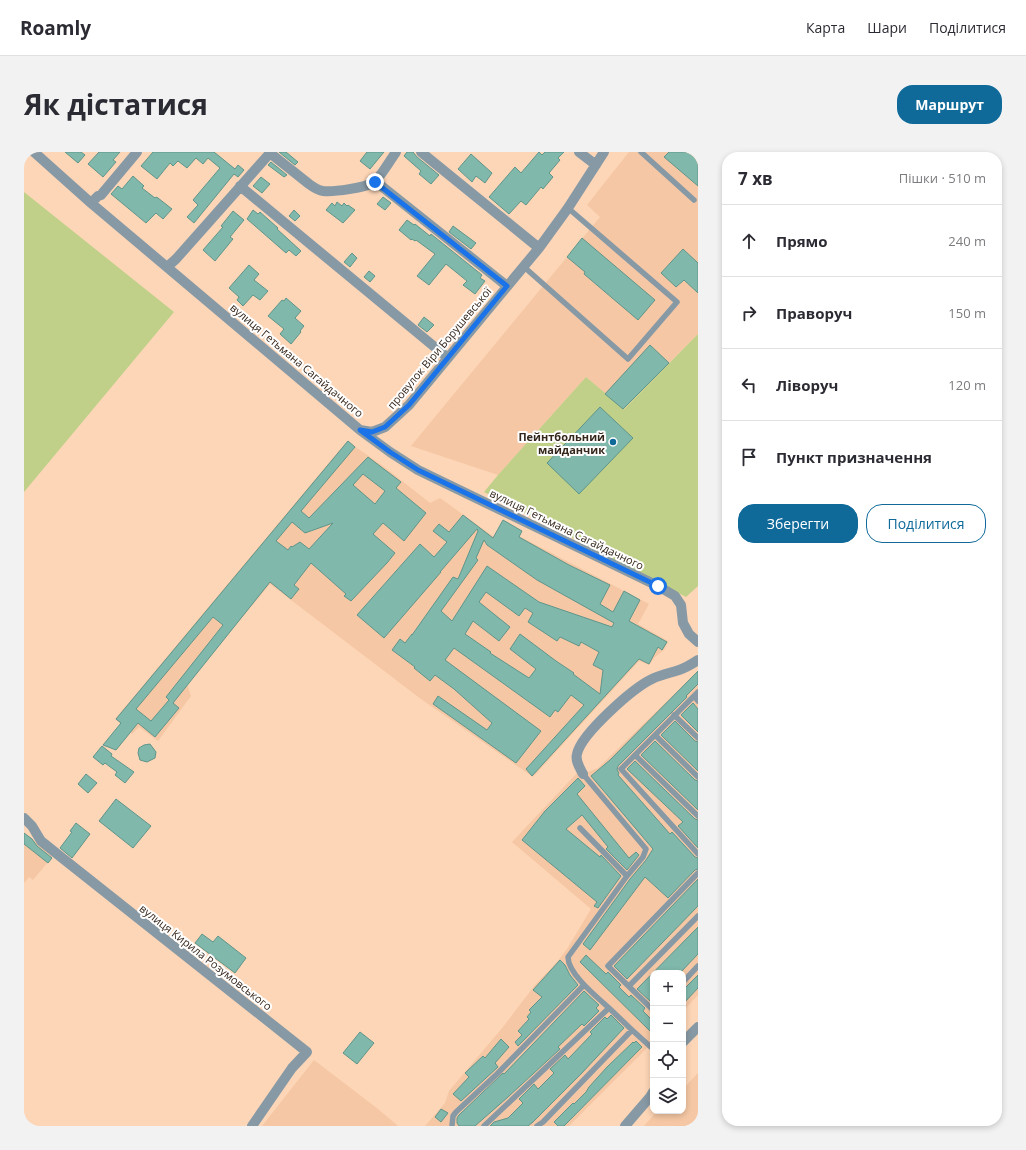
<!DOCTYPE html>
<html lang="uk">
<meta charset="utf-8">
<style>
:root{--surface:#fff;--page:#f2f2f3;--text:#2b2b33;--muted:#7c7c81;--line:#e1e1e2;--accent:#0f6a9a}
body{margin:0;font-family:"Open Sans",sans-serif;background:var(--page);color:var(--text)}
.controls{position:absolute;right:12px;bottom:12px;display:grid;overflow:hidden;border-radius:8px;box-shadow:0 2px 6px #0003}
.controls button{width:36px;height:36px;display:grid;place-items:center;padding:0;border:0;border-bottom:1px solid var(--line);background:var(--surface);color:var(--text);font:20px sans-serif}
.stop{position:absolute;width:12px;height:12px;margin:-9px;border:3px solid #1a73e8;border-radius:50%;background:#fff}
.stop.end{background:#1a73e8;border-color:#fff;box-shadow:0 1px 4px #0008}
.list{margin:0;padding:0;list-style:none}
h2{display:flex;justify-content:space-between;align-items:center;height:52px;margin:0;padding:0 16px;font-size:17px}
h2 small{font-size:13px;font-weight:400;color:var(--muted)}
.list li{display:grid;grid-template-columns:26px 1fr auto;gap:12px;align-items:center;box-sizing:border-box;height:72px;padding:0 16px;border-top:1px solid var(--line)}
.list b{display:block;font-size:15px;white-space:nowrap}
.list em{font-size:13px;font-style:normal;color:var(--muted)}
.actions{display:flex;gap:8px;padding:12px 16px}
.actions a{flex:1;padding:9px 0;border:1px solid var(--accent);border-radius:16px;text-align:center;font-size:14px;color:var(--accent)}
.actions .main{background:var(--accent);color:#fff}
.icon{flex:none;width:22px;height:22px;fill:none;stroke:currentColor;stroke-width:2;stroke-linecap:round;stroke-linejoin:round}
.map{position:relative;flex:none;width:674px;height:974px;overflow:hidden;border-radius:16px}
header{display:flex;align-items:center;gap:24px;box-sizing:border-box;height:56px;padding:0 20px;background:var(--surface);border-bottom:1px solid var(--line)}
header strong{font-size:19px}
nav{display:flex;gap:22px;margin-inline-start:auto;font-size:14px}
.intro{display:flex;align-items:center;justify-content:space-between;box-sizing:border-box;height:96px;padding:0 24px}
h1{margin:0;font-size:28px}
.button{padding:10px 18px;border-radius:16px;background:var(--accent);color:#fff;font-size:14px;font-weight:700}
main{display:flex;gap:24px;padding:0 24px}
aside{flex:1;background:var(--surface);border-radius:16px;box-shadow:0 2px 6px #0003}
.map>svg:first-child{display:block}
.built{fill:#f5c7a4}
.green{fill:#c0d089}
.building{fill:#81b8ac;stroke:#5f958a;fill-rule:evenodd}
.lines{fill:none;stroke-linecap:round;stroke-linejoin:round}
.lane{stroke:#8799a5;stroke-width:5.5}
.street{stroke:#8799a5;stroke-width:10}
.route{stroke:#1a73e8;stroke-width:5}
.poi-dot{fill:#0f6a9a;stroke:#fff;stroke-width:1.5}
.labels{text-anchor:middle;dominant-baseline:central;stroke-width:4;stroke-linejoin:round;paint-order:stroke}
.street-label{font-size:11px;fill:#35261b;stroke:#fff}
.poi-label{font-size:11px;font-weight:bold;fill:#35261b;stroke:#fff;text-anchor:end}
</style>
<header>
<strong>Roamly</strong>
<nav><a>Карта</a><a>Шари</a><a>Поділитися</a></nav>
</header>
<div class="intro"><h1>Як дістатися</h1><a class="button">Маршрут</a></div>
<main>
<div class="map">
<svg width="674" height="974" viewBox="0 0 674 974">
<rect width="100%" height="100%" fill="#fdd6b7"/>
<path class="built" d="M 605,0 L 674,0 L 674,182 L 599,257 L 562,225 L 474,323 L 387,294 L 576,65 L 563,53 Z
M 323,289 L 359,314 L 406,351 L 416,346 L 484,395 L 493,383 L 625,452 L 614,472 L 644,489 L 640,498 L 631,505 L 625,513 L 615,509 L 509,625 L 397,547 L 246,432 L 163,532 L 167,544 L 134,589 L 115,575 L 108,582 L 91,567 Z
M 674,519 L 674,843 L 659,859 L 659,821 L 629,821 L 629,890 L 545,974 L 401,974 L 421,951 L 425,939 L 479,875 L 511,833 L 532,811 L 543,797 L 567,757 L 488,690 L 553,621 L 559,622 L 574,616 Z
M 2,682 L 29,704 L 9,728 L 5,725 L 0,731 L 0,685 Z
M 290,908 L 354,957 L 374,974 L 238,974 Z
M 674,921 L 674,974 L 620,974 L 633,959 L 659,959 L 659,937 Z"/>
<path class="green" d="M 0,40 L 150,160 L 0,340 Z
M 674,182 L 674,434 L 662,445 L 460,340 L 474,323 L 562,225 L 600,257 Z"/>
<path class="building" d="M 41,0 L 57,0 L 61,3 L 54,11 Z
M 75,0 L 96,0 L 89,8 L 92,10 L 79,25 L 64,12 Z
M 129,0 L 190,0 L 211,17 L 214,13 L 220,18 L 214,25 L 210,22 L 170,71 L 163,65 L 174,53 L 169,48 L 196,16 L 184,6 L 179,12 L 172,6 L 163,16 L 154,9 L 149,14 L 146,11 L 133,27 L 117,14 Z
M 255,0 L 262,0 L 274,10 L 271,13 Z
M 343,0 L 360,0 L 346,17 L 336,9 Z
M 383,0 L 389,0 L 393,5 L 415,23 L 407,32 L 395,22 L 397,19 L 380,4 Z
M 515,0 L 518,3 L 521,0 L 540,0 L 534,6 L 536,8 L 525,21 L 529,25 L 519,37 L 517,35 L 502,53 L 497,49 L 485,62 L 465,45 L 491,15 L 497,21 Z
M 645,0 L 674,0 L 674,34 L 640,5 Z
M 447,2 L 468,21 L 461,31 L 452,24 L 448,30 L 434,17 Z
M 247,10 L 263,23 L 260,25 L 244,13 Z
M 109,24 L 120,34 L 118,36 L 131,46 L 132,45 L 134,46 L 148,57 L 139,67 L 132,61 L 122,71 L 87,42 L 94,34 L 98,37 Z
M 237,25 L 246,32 L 238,41 L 229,34 Z
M 359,45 L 367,51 L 361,58 L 353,52 Z
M 313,50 L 318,54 L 320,51 L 323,54 L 324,53 L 331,58 L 319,71 L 302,58 L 308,51 L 311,54 Z
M 229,58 L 234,62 L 236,60 L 254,76 L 253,77 L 277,99 L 272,104 L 265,98 L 262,101 L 223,67 Z
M 270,58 L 276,64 L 271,69 L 265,64 Z
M 209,59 L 220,68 L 206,85 L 209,87 L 191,109 L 179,98 L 199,75 L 197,74 Z
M 383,68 L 390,73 L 391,72 L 406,84 L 407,82 L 458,123 L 456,126 L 461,129 L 451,142 L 439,133 L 443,129 L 422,112 L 405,133 L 393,124 L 411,102 L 392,88 L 391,89 L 388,87 L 387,88 L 375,78 Z
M 429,74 L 452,91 L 447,97 L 425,80 Z
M 558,86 L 631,148 L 614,168 L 560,122 L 561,120 L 543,105 Z
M 659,97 L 674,111 L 674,141 L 660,128 L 652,135 L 637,121 Z
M 328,101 L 333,106 L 326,115 L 320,110 Z
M 225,113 L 235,122 L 230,128 L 244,139 L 236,148 L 229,143 L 219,154 L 213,148 L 215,145 L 205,136 Z
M 345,119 L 351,124 L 346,130 L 340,125 Z
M 262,146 L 277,159 L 271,166 L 280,174 L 276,179 L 277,180 L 267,192 L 256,182 L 260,177 L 244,164 L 258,148 L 260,149 Z
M 400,165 L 410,173 L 403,180 L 394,173 Z
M 626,193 L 645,211 L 599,257 L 581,242 Z
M 576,255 L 609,286 L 555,342 L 523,311 Z
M 324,289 L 331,295 L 277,359 L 285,366 L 344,305 L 377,330 L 372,336 L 402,361 L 380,389 L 359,371 L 349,382 L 371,401 L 363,411 L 327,449 L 320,444 L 322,442 L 287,411 L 270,433 L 275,437 L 267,447 L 246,430 L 149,551 L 155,556 L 131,585 L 114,571 L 92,598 L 79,593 L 97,571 L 92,567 ZM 339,322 L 361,339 L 351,352 L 329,333 ZM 268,370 L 281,381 L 309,371 L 285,397 L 276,390 L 268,395 L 267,394 L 264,398 L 252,389 ZM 189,465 L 199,473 L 142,545 L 145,548 L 127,569 L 112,557 Z
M 439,363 L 469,386 L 479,368 L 498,379 L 495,385 L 545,413 L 586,433 L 576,452 L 589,460 L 600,439 L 616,448 L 605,469 L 643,490 L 638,498 L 634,495 L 625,512 L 615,507 L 508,624 L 502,617 L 560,553 L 547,543 L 534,560 L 531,558 L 526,565 L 430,496 L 421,508 L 517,579 L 492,611 L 409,552 L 414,544 L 463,578 L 468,571 L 430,537 L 411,523 L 406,529 L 390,516 L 391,515 L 368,498 L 376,487 L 381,491 L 388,482 L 388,483 L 429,425 L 434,427 L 454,379 L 453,377 L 416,420 L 417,420 L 360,486 L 333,463 L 396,392 L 410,405 L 423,390 L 409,379 L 415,372 L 425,380 ZM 460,388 L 463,393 L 513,428 L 590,471 L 588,475 L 515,450 L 463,414 L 428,469 L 417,459 L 454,408 L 452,406 ZM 462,440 L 495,464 L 501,456 L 509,461 L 504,470 L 533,489 L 536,485 L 555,494 L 557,490 L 575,500 L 569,513 L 579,518 L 576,542 L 549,522 L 550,521 L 532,509 L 496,482 L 486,497 L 512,517 L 505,526 L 466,501 L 467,500 L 441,482 L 449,469 L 475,489 L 486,475 L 455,450 Z
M 674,519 L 674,532 L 662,544 L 663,545 L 594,614 L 593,618 L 595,621 L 594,623 L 646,682 L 648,680 L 671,705 L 674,706 L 674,717 L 671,718 L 644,746 L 621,725 L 566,798 L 559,792 L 606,727 L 622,708 L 629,697 L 567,624 L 586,608 Z
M 669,551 L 674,557 L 674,580 L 657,563 Z
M 651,569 L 671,589 L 674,590 L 674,619 L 637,583 Z
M 631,589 L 671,628 L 674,629 L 674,658 L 617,603 Z
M 126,592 L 132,600 L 131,606 L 123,610 L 116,608 L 114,601 L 115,596 L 120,593 Z
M 78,594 L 88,602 L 87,604 L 110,620 L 101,631 L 91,623 L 93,620 L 81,611 L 79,613 L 69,605 Z
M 611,609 L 671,667 L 674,668 L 674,696 L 654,674 L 659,670 L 603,617 Z
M 62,622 L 73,631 L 64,641 L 54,632 Z
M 554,626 L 561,634 L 553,642 L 605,706 L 612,700 L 615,703 L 603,718 L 582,697 L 584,695 L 558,663 L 542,677 L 576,705 L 577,703 L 597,724 L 574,756 L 570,754 L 573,750 L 498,688 L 521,659 Z
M 92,647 L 127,674 L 109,696 L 75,669 Z
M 52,671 L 66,682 L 48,706 L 36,696 L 48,680 L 46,679 Z
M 0,681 L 8,687 L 13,694 L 28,706 L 24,711 L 0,692 Z
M 674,727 L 674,754 L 603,827 L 590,814 Z
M 674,775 L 674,802 L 656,821 L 629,821 L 629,848 L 627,850 L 613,837 Z
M 178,782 L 189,790 L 194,784 L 222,806 L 211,821 L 171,791 Z
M 562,803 L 582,822 L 584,820 L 597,833 L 595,835 L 605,845 L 607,843 L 621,856 L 619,859 L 629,869 L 629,882 L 556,810 Z
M 536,808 L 541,813 L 546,823 L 554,833 L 494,894 L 491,890 L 498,883 L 494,879 L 505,867 L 503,865 L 507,860 L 505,858 L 518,845 L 509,838 Z
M 674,823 L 674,836 L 659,852 L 659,838 Z
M 560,839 L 575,853 L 572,856 L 575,859 L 560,874 L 558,872 L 534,895 L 536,897 L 484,945 L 451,974 L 435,974 L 433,971 L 433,966 L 435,963 L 479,921 L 480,922 Z
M 587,863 L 600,876 L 557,922 L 509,970 L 504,974 L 466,974 L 470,970 L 484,966 L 499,951 L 495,947 L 510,932 L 514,937 L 530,921 L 526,917 L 541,903 L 544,907 L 568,882 L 566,880 L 581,865 L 583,867 Z
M 336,880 L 350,891 L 333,912 L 319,901 Z
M 477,887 L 485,895 L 471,911 L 474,915 L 437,949 L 429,942 L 445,925 L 441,921 L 459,904 L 461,906 Z
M 612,889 L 618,895 L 540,974 L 534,974 L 530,970 L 549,951 L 550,952 L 562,940 L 565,935 L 583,915 L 609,890 L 610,891 Z
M 417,957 L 424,961 L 417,970 L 411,965 Z"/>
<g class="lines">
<path class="lane" d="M 617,0 L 670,48
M 499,114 L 604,207 L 653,150 L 544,56
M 674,540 L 597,617 L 674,702
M 670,544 L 674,549
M 650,563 L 674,586
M 631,583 L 674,625
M 611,603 L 674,664
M 556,676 L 603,724 L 619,705 L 622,697 L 559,622
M 659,830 L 674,814
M 605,834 L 674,764
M 629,858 L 584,814 L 674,721
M 608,878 L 629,897
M 428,974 L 429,964 L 432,960 L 473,922 L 560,833
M 460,974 L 585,856 C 573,845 544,822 544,805 L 603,724
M 513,974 L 519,970 L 608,878 L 585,856"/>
<path class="street" d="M 10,0 L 67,51 L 336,278 L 366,300 L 394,318 L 634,434 L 651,444 L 657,453 L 659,471 L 665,482 L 674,490
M 397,0 L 515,96
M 555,0 L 572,13
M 246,1 L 285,32 C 289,35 293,38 299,39 C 310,40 341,36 350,30 C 356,26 367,7 372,0
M 351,29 L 483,134
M 216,34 L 424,206
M 67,51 L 74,44 L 77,43 L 113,0
M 143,115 L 152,107 L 247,0
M 336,278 L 348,280 L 361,275 L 385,253 L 515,96 L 544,56 L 580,0
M 559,622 C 556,616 551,609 553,602 C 557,582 609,536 628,527 C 636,523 646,521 655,518 C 661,516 668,512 674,508
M 0,666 L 8,674 L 17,689 L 37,705 L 283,900 L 268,916 L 228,974
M 659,890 L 674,875
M 601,974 L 626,945 L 629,940"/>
</g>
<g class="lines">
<path class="route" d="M 351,30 L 483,134 L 385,253 L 361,275 L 348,280 L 336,278 L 366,300 L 394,318 L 634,434"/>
</g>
<circle class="poi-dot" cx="589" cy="290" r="4"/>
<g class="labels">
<g class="street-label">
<text transform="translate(415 196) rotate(-50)">провулок Віри Борушевської</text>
<text transform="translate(273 208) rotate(40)">вулиця Гетьмана Сагайдачного</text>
<text transform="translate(543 377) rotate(26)">вулиця Гетьмана Сагайдачного</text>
<text transform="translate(182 805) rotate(38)">вулиця Кирила Розумовського</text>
</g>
<g class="poi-label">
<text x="581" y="284">Пейнтбольний<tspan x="581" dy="13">майданчик</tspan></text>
</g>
</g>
</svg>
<div class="controls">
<button>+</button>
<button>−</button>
<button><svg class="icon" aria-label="locate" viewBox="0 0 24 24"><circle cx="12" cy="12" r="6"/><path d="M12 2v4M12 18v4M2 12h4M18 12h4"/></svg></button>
<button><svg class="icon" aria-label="layers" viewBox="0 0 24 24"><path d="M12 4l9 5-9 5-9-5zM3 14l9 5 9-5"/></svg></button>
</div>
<div class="stop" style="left:634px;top:434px"></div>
<div class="stop end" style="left:351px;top:30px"></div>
</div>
<aside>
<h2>7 хв<small>Пішки · 510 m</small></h2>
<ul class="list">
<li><svg class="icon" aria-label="ahead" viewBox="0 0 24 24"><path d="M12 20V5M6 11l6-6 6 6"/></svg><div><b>Прямо</b></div><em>240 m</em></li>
<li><svg class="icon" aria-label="right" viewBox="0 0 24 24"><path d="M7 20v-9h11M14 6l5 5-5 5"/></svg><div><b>Праворуч</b></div><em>150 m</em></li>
<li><svg class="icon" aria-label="left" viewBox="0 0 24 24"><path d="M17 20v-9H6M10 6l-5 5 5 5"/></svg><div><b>Ліворуч</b></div><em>120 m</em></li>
<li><svg class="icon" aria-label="arrive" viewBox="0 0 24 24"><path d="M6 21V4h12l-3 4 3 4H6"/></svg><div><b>Пункт призначення</b></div></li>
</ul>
<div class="actions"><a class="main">Зберегти</a><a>Поділитися</a></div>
</aside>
</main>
